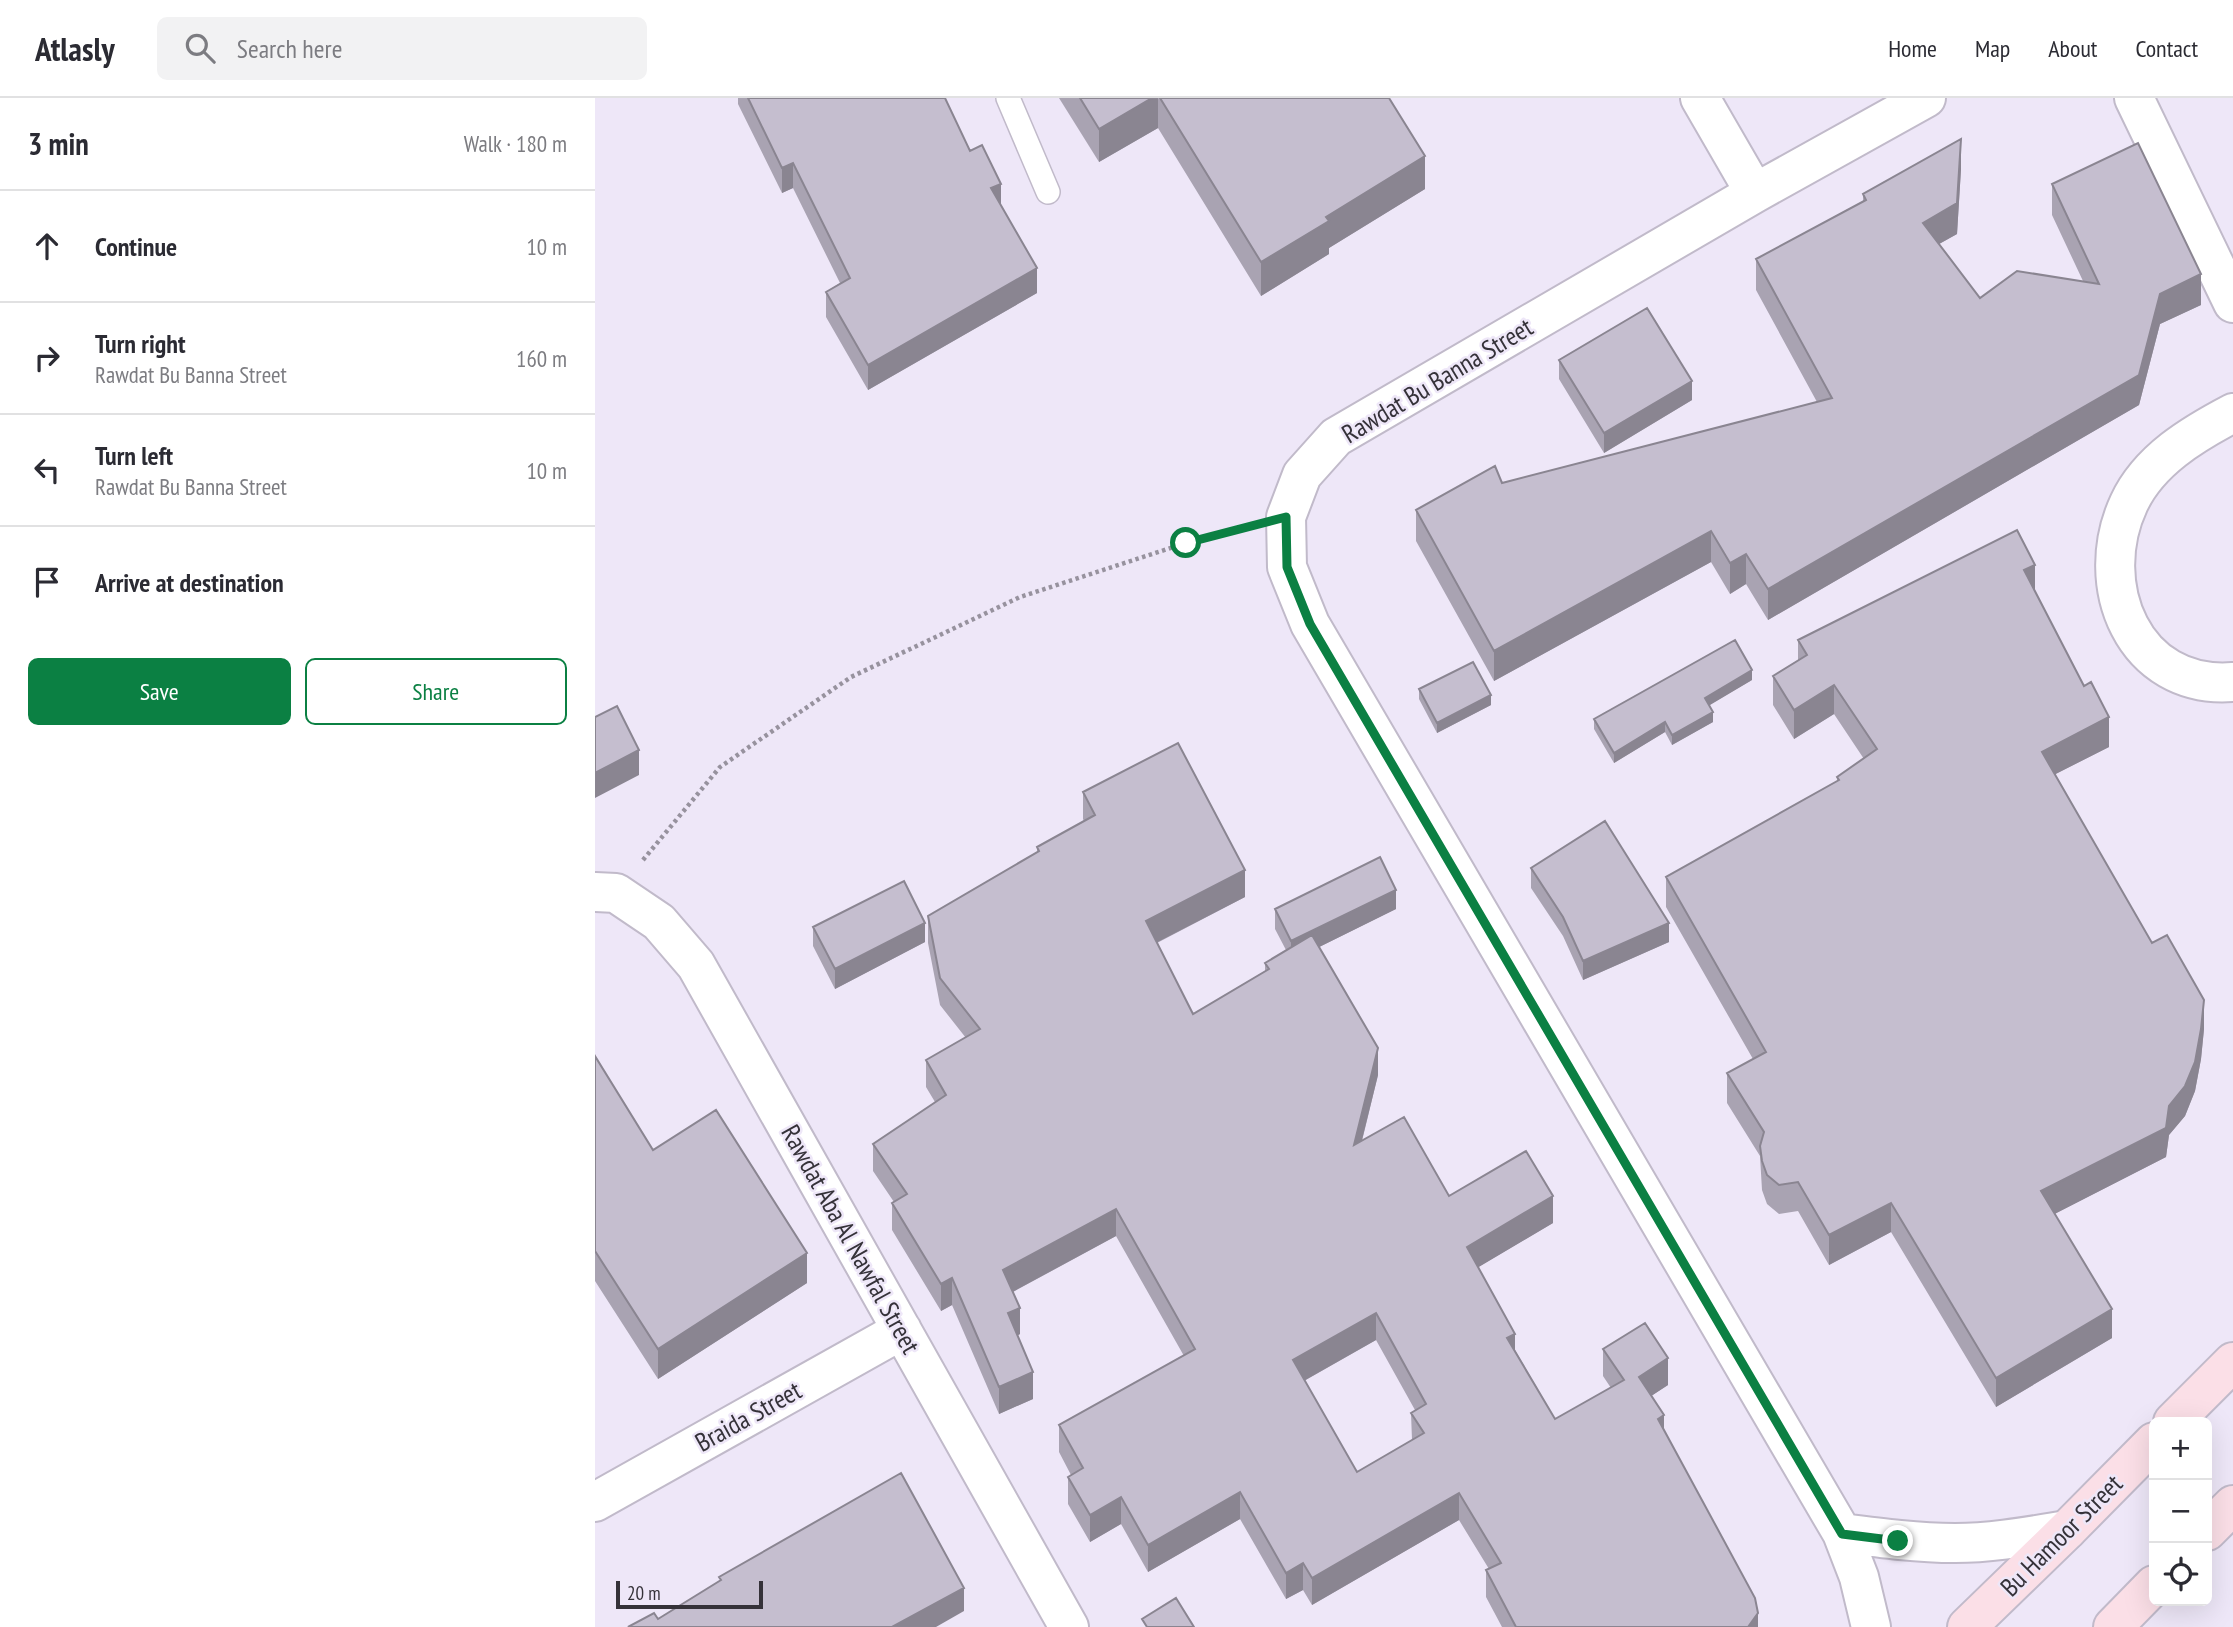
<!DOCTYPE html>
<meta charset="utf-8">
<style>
:root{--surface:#fff;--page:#f2f2f3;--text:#2b2b33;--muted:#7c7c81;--line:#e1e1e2;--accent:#0b8043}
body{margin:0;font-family:"PT Sans Narrow",sans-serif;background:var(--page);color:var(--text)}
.controls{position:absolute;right:21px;bottom:21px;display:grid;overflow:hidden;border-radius:10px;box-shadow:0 7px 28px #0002}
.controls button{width:63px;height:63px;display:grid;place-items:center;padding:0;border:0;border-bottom:2px solid var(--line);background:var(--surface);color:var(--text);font:35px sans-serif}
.scale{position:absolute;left:21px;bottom:18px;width:147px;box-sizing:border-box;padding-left:7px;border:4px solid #353239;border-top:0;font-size:19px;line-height:24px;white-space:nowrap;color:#353239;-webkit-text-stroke:5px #eee7f8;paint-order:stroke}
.stop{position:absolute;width:21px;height:21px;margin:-16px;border:5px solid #0b8043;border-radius:50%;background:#fff}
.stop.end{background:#0b8043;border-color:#fff;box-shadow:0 2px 7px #0008}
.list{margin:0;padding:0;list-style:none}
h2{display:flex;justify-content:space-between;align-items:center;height:91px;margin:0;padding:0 28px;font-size:30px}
h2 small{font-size:23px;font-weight:400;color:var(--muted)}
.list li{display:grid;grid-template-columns:46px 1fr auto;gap:21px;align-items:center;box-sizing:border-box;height:112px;padding:0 28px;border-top:2px solid var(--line)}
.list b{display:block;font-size:26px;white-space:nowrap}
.list p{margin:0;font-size:23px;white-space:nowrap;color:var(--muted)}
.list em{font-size:23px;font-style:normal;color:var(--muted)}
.actions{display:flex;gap:14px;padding:21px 28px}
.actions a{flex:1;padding:16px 0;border:2px solid var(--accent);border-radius:10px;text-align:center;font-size:24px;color:var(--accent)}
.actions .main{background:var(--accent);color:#fff}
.icon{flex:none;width:38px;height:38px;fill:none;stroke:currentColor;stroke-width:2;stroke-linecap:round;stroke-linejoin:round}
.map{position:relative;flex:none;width:1638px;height:1529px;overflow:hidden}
header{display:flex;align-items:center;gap:42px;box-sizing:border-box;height:98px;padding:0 35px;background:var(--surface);border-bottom:2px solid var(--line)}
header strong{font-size:33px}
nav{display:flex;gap:38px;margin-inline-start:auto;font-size:24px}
.search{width:490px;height:63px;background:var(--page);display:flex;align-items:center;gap:18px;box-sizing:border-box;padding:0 24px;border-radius:10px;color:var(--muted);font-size:26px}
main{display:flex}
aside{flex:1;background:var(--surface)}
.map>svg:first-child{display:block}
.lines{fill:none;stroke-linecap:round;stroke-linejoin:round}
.lane-casing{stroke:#c1baca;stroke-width:26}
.street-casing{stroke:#c1baca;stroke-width:42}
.secondary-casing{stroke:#c1baca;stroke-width:42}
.path{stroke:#97929e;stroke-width:4.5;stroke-dasharray:3.5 3.5;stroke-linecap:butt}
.lane{stroke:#fff;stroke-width:23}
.street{stroke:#fff;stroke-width:38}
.secondary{stroke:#fbdfe7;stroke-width:38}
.wall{fill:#a9a3b2;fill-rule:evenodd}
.shaded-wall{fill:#8a8591}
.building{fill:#c5becf;stroke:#8a8591;stroke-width:2;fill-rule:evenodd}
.route{stroke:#0b8043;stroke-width:9}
.labels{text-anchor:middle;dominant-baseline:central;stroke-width:5;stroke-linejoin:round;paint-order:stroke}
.street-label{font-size:26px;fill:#353239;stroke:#eee7f8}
</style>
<header>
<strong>Atlasly</strong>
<div class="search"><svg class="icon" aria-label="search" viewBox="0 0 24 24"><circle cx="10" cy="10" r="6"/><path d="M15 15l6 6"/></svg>Search here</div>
<nav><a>Home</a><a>Map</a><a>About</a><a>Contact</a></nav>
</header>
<main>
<aside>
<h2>3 min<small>Walk · 180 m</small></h2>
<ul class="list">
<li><svg class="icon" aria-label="ahead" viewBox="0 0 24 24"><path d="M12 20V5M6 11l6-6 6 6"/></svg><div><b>Continue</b></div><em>10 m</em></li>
<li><svg class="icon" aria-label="right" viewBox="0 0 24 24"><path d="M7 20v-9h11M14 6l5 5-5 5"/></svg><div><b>Turn right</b><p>Rawdat Bu Banna Street</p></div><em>160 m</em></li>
<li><svg class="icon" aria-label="left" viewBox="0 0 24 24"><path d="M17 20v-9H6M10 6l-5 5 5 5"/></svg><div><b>Turn left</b><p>Rawdat Bu Banna Street</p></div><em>10 m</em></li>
<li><svg class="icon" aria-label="arrive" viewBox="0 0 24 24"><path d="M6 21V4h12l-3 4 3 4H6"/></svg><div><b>Arrive at destination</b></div></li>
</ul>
<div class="actions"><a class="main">Save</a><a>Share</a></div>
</aside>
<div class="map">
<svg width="1638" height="1529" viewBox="0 0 1638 1529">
<rect width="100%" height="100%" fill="#eee7f8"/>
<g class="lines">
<g class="lane-casing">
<path id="lane" d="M 413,0 L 453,94"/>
</g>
<g class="street-casing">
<path id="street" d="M 1105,0 L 1160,95
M 1539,0 L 1638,205
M 1638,315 C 1598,336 1554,362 1534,405 C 1496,486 1538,592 1638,584
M 0,794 L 21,795 L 64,824 L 101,867 L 474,1529
M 0,1404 L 307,1232
M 1247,1435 C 1285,1440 1322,1445 1360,1445 C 1398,1445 1435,1438 1472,1432
M 1276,1529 L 1264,1479 L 1247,1435 L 715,526 L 692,469 L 691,419 L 707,377 L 741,339 L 1160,95 L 1331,0"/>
</g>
<g class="secondary-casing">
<path id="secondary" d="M 1578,1324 L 1638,1264
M 1612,1433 L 1638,1407
M 1372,1529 L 1472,1432 L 1559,1344
M 1518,1529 L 1559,1487"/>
</g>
<path class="path" d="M 48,762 L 125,669 L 256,579 L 425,499 L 591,445 L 647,430"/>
<use href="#lane" class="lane"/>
<use href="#street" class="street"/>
<use href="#secondary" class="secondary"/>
</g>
<path class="wall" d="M 143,0 L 350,0 L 375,53 L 406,107 L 442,195 L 273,292 L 231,219 L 231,194 L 245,185 L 198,90 L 187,95 L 143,6 Z
M 464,0 L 794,0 L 830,91 L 734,150 L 734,156 L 666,198 L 563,30 L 504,64 Z
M 1366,71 L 1362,136 L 1344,146 L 1385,200 L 1488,183 L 1457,117 L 1457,86 L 1606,207 L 1565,226 L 1544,307 L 1173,522 L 1151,486 L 1135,496 L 1116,464 L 899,583 L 821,443 L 821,412 L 907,385 L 1222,304 L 1161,192 L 1161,161 L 1268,103 L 1268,96 Z
M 964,262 L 1097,302 L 1009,355 L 964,281 Z
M 1440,494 L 1514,649 L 1460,676 L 1557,845 L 1609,931 L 1606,961 L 1600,993 L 1590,1018 L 1574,1037 L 1571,1059 L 1459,1116 L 1517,1240 L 1401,1309 L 1296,1134 L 1234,1167 L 1203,1113 L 1184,1116 L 1172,1106 L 1167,1092 L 1165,1058 L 1132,1005 L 1132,975 L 1158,961 L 1071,809 L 1071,779 L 1242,684 L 1242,679 L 1269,661 L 1239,616 L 1199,641 L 1178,607 L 1178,578 L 1203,562 L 1203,542 Z
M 1157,582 L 1114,607 L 1118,624 L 1077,647 L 1070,634 L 1019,665 L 999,631 L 999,621 Z
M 824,591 L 896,607 L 842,635 L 824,601 Z
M 488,694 L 650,799 L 562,845 L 598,916 L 670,873 L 670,865 L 691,852 L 680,831 L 680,811 L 801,811 L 724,849 L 783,977 L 767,1043 L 854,1098 L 958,1125 L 883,1169 L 920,1252 L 960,1321 L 1016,1290 L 1008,1278 L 1008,1251 L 1073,1287 L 1056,1298 L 1069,1332 L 1163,1529 L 907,1529 L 891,1499 L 891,1472 L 894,1471 L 864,1422 L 717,1507 L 708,1492 L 691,1501 L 645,1421 L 553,1474 L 526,1426 L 495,1444 L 473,1406 L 473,1379 L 476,1377 L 464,1354 L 464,1327 L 589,1258 L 521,1138 L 418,1194 L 425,1236 L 422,1238 L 438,1301 L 404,1316 L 357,1207 L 346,1213 L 297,1132 L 297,1105 L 299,1104 L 278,1073 L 278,1046 L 340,1004 L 331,989 L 331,962 L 371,940 L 345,907 L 333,845 L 333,818 L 442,754 L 442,749 L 489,723 L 488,721 ZM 781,1242 L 820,1312 L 816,1315 L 817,1342 L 762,1374 L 709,1283 Z
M 936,770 L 1074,844 L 988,882 L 968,838 L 936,790 Z
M 218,829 L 330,844 L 240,891 L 218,848 Z
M 0,958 L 58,1052 L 212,1185 L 63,1281 L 0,1183 Z"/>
<path class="shaded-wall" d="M 557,0 L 563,0 L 563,30 L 504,64 L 504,31 Z
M 1366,41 L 1366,71 L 1362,136 L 1328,155 L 1328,125 Z
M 830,58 L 830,91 L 734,150 L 734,156 L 666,198 L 666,164 L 731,119 Z
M 198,65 L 198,90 L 187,95 L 187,70 Z
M 406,86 L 406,111 L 396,90 Z
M 442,170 L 442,195 L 273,292 L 273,267 Z
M 1606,176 L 1606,207 L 1565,226 L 1544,307 L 1173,522 L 1173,491 L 1565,196 Z
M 1097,283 L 1097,302 L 1009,355 L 1009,335 Z
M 1116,433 L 1116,464 L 899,583 L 899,553 Z
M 1151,456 L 1151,486 L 1135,496 L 1135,465 Z
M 1440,467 L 1440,496 L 1429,472 Z
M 1157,572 L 1157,582 L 1110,610 L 1110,600 Z
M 1239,587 L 1239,616 L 1199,641 L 1199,612 Z
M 896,597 L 896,607 L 842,635 L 842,625 Z
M 1118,614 L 1118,624 L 1077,647 L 1077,637 Z
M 1514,619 L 1514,649 L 1447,683 L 1447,654 Z
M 1070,624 L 1070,634 L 1019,665 L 1019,655 Z
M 44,652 L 44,677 L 0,700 L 0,675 Z
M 650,772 L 650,799 L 551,850 L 551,823 Z
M 801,792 L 801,811 L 696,863 L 696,843 Z
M 330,825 L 330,844 L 240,891 L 240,871 Z
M 1074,825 L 1074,844 L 988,882 L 988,863 Z
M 1609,902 L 1609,931 L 1606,961 L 1600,993 L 1590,1018 L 1574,1037 L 1571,1059 L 1446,1123 L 1446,1093 L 1574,1008 Z
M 783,950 L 783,977 L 759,1074 L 759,1047 Z
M 958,1098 L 958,1125 L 872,1176 L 872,1149 Z
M 1296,1105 L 1296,1134 L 1234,1167 L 1234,1137 Z
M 521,1111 L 521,1138 L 408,1199 L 408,1172 Z
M 212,1155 L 212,1185 L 63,1281 L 63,1251 Z
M 357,1180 L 357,1207 L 346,1213 L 346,1186 Z
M 425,1210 L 425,1236 L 413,1242 L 413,1215 Z
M 1517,1211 L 1517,1240 L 1401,1309 L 1401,1280 Z
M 781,1215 L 781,1242 L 698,1289 L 698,1262 Z
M 920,1236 L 920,1263 L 912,1240 Z
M 1073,1260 L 1073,1287 L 1044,1306 L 1044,1279 Z
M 438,1274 L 438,1301 L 404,1316 L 404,1289 Z
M 1069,1317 L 1069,1344 L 1063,1321 Z
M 645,1394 L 645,1421 L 553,1474 L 553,1447 Z
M 864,1395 L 864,1422 L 717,1507 L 717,1480 Z
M 526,1399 L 526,1426 L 495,1444 L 495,1417 Z
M 708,1465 L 708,1492 L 691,1501 L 691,1475 Z
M 369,1490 L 369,1513 L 341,1529 L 297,1529 Z
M 1163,1515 L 1163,1529 L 1153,1529 Z"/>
<path class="building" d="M 153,0 L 350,0 L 375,53 L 387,47 L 406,86 L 396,90 L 442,170 L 273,267 L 231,194 L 255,180 L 198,65 L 187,70 Z
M 485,0 L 557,0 L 504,31 Z
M 565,0 L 794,0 L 830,58 L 731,119 L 734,123 L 666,164 Z
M 1366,41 L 1362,105 L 1328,125 L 1385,200 L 1422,173 L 1504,186 L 1457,86 L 1543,45 L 1606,176 L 1565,196 L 1544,277 L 1173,491 L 1151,456 L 1135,465 L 1116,433 L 899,553 L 821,412 L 900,368 L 907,385 L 1237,300 L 1161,161 L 1271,102 L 1268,96 Z
M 1052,210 L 1097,283 L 1009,335 L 964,262 Z
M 1422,432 L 1440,467 L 1429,472 L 1489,588 L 1496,584 L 1514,619 L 1447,654 L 1557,845 L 1572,837 L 1609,902 L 1606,931 L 1600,964 L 1590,988 L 1574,1008 L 1571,1030 L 1446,1093 L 1517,1211 L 1401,1280 L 1296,1105 L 1234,1137 L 1203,1084 L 1184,1087 L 1172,1077 L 1167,1063 L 1165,1048 L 1169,1034 L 1132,975 L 1171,954 L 1071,779 L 1244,682 L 1242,679 L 1282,651 L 1239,587 L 1199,612 L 1178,578 L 1212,557 L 1203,542 Z
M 1140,542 L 1157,572 L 1110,600 L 1118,614 L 1077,637 L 1070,624 L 1019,655 L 999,621 Z
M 878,564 L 896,597 L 842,625 L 824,591 Z
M 22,608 L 44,652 L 0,675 L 0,619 Z
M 583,645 L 650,772 L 551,823 L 598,916 L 674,871 L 670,865 L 717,837 L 783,950 L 759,1047 L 809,1019 L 854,1098 L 931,1053 L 958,1098 L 872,1149 L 920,1236 L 912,1240 L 960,1321 L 1029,1282 L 1008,1251 L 1050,1225 L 1073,1260 L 1044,1279 L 1069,1317 L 1063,1321 L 1160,1500 L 1163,1515 L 1153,1529 L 921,1529 L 891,1472 L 906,1465 L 864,1395 L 717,1480 L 708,1465 L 691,1475 L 645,1394 L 553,1447 L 526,1399 L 495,1417 L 473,1379 L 488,1370 L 464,1327 L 600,1251 L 521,1111 L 408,1172 L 425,1210 L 413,1215 L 438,1274 L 404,1289 L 357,1180 L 346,1186 L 297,1105 L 312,1096 L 278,1046 L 351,997 L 331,962 L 385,931 L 345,880 L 333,818 L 444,753 L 442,749 L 500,717 L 488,694 ZM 781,1215 L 831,1306 L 816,1315 L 829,1335 L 762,1374 L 698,1262 Z
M 1010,723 L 1074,825 L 988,863 L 968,819 L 936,770 Z
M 785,759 L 801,792 L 696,843 L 680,811 Z
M 309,783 L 330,825 L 240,871 L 218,829 Z
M 0,958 L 58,1052 L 121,1012 L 212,1155 L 63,1251 L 0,1153 Z
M 306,1375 L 369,1490 L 297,1529 L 33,1529 L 59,1515 L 63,1521 L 126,1482 L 124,1479 Z
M 581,1500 L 599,1529 L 552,1529 L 547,1521 Z"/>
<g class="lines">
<path class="route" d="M 591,445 L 691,419 L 692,469 L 715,526 L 1247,1436 L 1303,1443"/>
</g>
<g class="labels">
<g class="street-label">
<text transform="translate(842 282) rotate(-31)">Rawdat Bu Banna Street</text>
<text transform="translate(256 1141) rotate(61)">Rawdat Aba Al Nawfal Street</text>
<text transform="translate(153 1318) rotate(-29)">Braida Street</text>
<text transform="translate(1466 1437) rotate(-45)">Bu Hamoor Street</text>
</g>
</g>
</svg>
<div class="controls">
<button>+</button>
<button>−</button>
<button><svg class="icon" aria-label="locate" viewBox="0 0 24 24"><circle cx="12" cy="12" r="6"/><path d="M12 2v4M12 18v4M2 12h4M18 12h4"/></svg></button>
</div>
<div class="scale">20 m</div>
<div class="stop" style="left:591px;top:445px"></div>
<div class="stop end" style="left:1303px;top:1443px"></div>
</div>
</main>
